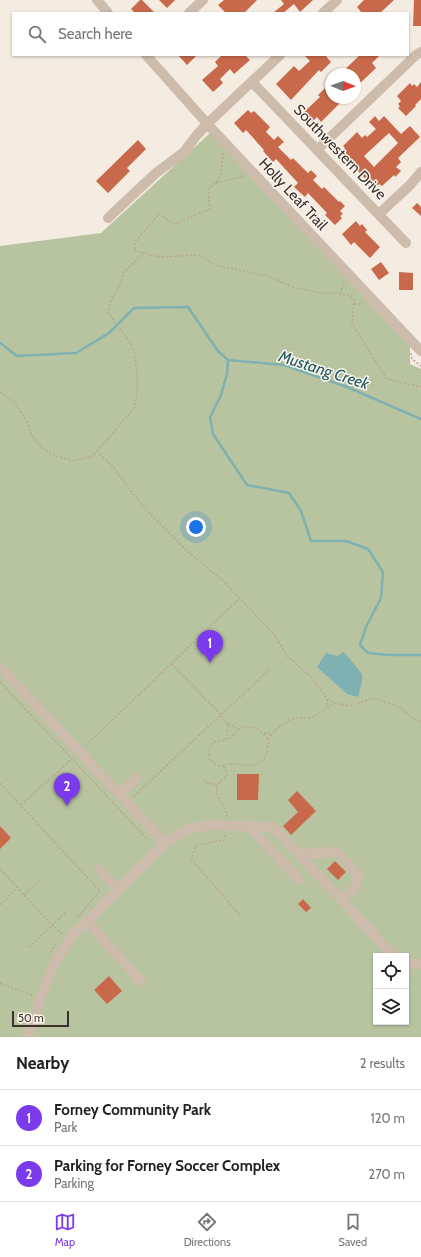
<!DOCTYPE html>
<style>
:root{--surface:#fff;--page:#f6f6f6;--text:#222;--muted:#767676;--line:#e0e0e0;--accent:#7c3aed}
body{margin:0;font-family:Cabin,sans-serif;background:var(--page);color:var(--text)}
.controls{position:absolute;right:12px;bottom:12px;display:grid;overflow:hidden;border-radius:0px;box-shadow:0 1px 3px #0004}
.controls button{width:36px;height:36px;display:grid;place-items:center;padding:0;border:0;border-bottom:1px solid var(--line);background:var(--surface);color:var(--text);font:20px sans-serif}
.compass{position:absolute;left:325px;top:68px;width:36px;height:36px;border-radius:50%;background:var(--surface);box-shadow:0 1px 3px #0004;rotate:91deg}
.scale{position:absolute;left:12px;bottom:10px;width:57px;box-sizing:border-box;padding-left:4px;border:2px solid #3b302b;border-top:0;font-size:11px;line-height:14px;white-space:nowrap;color:#3b302b;-webkit-text-stroke:3px #fbf5ee;paint-order:stroke}
.you{position:absolute;left:196px;top:527px;width:14px;height:14px;margin:-10px;border:3px solid #fff;border-radius:50%;background:#1a73e8;box-shadow:0 0 0 6px #1a73e833}
.badge{display:grid;place-items:center;width:26px;height:26px;border-radius:50%;background:var(--accent);color:#fff;font-size:13px;font-weight:700}
.pin{position:absolute;translate:-50% -33px;filter:drop-shadow(0 1px 2px #0008)}
.pin::after{content:'';position:absolute;top:21px;width:14px;height:12px;background:inherit;clip-path:polygon(0 0,100% 0,50% 100%)}
.list{margin:0;padding:0;list-style:none}
h2{display:flex;justify-content:space-between;align-items:center;height:52px;margin:0;padding:0 16px;font-size:17px}
h2 small{font-size:13px;font-weight:400;color:var(--muted)}
.list li{display:grid;grid-template-columns:26px 1fr auto;gap:12px;align-items:center;box-sizing:border-box;height:56px;padding:0 16px;border-top:1px solid var(--line)}
.list b{display:block;font-size:15px;white-space:nowrap}
.list p{margin:0;font-size:13px;white-space:nowrap;color:var(--muted)}
.list em{font-size:13px;font-style:normal;color:var(--muted)}
.icon{flex:none;width:22px;height:22px;fill:none;stroke:currentColor;stroke-width:2;stroke-linecap:round;stroke-linejoin:round}
.map{position:relative;flex:none;width:421px;height:1037px;overflow:hidden}
.search{position:absolute;background:var(--surface);box-shadow:0 1px 3px #0004;left:12px;right:12px;top:12px;height:44px;display:flex;align-items:center;gap:10px;box-sizing:border-box;padding:0 14px;border-radius:0px;color:var(--muted);font-size:15px}
.sheet{height:164px;background:var(--surface)}
nav{display:flex;justify-content:space-around;align-items:center;box-sizing:border-box;height:56px;border-top:1px solid var(--line);background:var(--surface);font-size:11px;color:var(--muted)}
nav a{display:grid;justify-items:center;gap:2px}
nav .on{color:var(--accent)}
.map>svg:first-child{display:block}
.green{fill:#b8c4a0;fill-rule:evenodd}
.water{fill:#7fb0b2}
.lines{fill:none;stroke-linecap:round;stroke-linejoin:round}
.stream{stroke:#7fb0b2;stroke-width:2.5}
.building{fill:#c8694b;fill-rule:evenodd}
.path{stroke:#b9a596;stroke-width:1.5;stroke-dasharray:2 2;stroke-linecap:butt}
.minor{stroke:#cdbbac;stroke-width:10}
.labels{text-anchor:middle;dominant-baseline:central;stroke-width:3;stroke-linejoin:round;paint-order:stroke}
.street-label{font-size:15px;fill:#3b302b;stroke:#fbf5ee}
.water-label{font-size:16px;font-style:italic;fill:#1f5a5e;stroke:#fbf5ee}
</style>
<div class="map">
<svg width="421" height="1037" viewBox="0 0 421 1037">
<rect width="100%" height="100%" fill="#f4ebe1"/>
<path class="green" d="M 210,133 L 410,346 L 410,364 L 421,369 L 421,1037 L 0,1037 L 0,246 L 101,233 ZM 376,956 L 406,956 L 406,1022 L 376,1022 Z"/>
<path class="water" d="M 344,652 L 362,674 L 362,682 L 358,697 L 347,694 L 317,667 L 326,653 L 337,656 Z"/>
<g class="lines">
<path class="stream" d="M 0,343 L 17,356 L 76,353 L 109,333 L 134,308 L 188,307 L 218,351 L 228,360 L 284,365 L 347,387 L 421,419
M 228,360 L 227,374 L 221,395 L 210,417 L 213,434 L 247,485 L 289,493 L 301,511 L 311,541 L 346,541 L 368,549 L 383,572 L 381,598 L 366,627 L 360,645 L 368,653 L 389,655 L 421,655"/>
</g>
<path class="building" d="M 140,0 L 142,0 L 155,13 L 135,13 L 131,9 Z
M 159,0 L 175,0 L 167,8 Z
M 224,0 L 257,0 L 244,13 L 226,13 L 218,5 Z
M 281,0 L 313,0 L 300,12 L 294,4 L 283,13 L 273,13 L 284,4 Z
M 364,0 L 394,0 L 380,13 L 362,13 L 357,7 Z
M 414,0 L 421,0 L 421,26 L 413,26 Z
M 178,55 L 197,55 L 187,65 Z
M 222,55 L 245,55 L 250,60 L 234,74 L 230,69 L 220,79 L 223,83 L 213,92 L 202,80 L 218,66 L 215,62 Z
M 304,55 L 325,55 L 331,62 L 321,72 L 319,70 L 291,100 L 276,84 L 294,66 L 299,71 L 310,61 Z
M 360,55 L 380,55 L 372,63 L 376,68 L 355,88 L 355,74 L 340,74 Z
M 421,82 L 421,99 L 415,105 L 416,106 L 406,116 L 398,108 L 400,106 L 398,104 L 401,101 L 397,96 L 410,83 L 412,86 L 414,84 L 417,87 Z
M 328,85 L 331,88 L 331,98 L 345,98 L 321,122 L 317,117 L 312,122 L 303,113 L 320,97 L 318,95 Z
M 248,110 L 251,113 L 254,111 L 270,127 L 266,132 L 274,140 L 278,136 L 284,142 L 278,147 L 291,160 L 293,158 L 308,173 L 311,170 L 317,176 L 313,180 L 322,189 L 324,187 L 339,202 L 340,201 L 345,206 L 340,211 L 343,214 L 340,216 L 342,218 L 335,225 L 325,215 L 327,213 L 308,193 L 305,197 L 294,187 L 298,183 L 276,159 L 273,162 L 263,151 L 264,150 L 246,130 L 243,133 L 234,123 Z
M 375,116 L 379,121 L 384,116 L 401,134 L 410,126 L 420,137 L 398,158 L 401,162 L 396,167 L 401,171 L 395,177 L 394,175 L 382,186 L 379,184 L 376,187 L 374,184 L 372,186 L 343,155 L 345,154 L 342,151 L 345,148 L 343,146 L 357,132 L 362,138 L 365,135 L 367,137 L 376,129 L 369,122 ZM 389,133 L 398,143 L 374,167 L 364,156 Z
M 138,140 L 146,149 L 127,168 L 130,171 L 108,193 L 96,181 Z
M 417,203 L 421,207 L 421,216 L 412,208 Z
M 356,221 L 360,226 L 362,224 L 367,230 L 365,232 L 380,247 L 370,258 L 354,242 L 351,245 L 342,234 Z
M 381,262 L 389,273 L 379,280 L 371,269 Z
M 399,272 L 413,273 L 413,290 L 399,290 Z
M 237,774 L 259,774 L 258,800 L 237,800 Z
M 297,791 L 316,811 L 291,835 L 283,826 L 298,812 L 288,800 Z
M 0,826 L 11,838 L 0,849 Z
M 335,861 L 346,872 L 338,880 L 327,869 Z
M 303,899 L 311,908 L 306,912 L 298,904 Z
M 109,976 L 122,991 L 107,1004 L 94,990 Z"/>
<g class="lines">
<path class="path" d="M 223,153 C 221,172 224,177 208,189 L 210,209 L 174,224 L 159,214 L 135,242 L 135,251 L 160,257 L 198,255 L 215,265 L 268,276 L 292,287 L 322,293 L 336,293 L 351,296 L 354,300 L 352,324 L 387,379 L 421,387
M 216,183 L 244,176
M 340,294 L 344,282
M 354,304 L 364,304
M 411,353 L 412,359 L 421,366 L 421,365
M 0,392 L 15,403 L 26,420 L 32,436 L 42,448 L 56,456 L 74,461 L 93,456 L 134,408 L 137,395 L 137,371 L 133,347 L 108,312 L 111,300 L 120,285 L 124,272 L 144,253
M 97,451 L 114,468 L 134,495 L 150,514 L 186,550 L 222,580 L 274,634 L 287,656 L 313,679 L 327,699 L 335,703 L 349,706 L 370,699 L 376,699 L 400,707 L 412,718 L 421,722
M 172,664 L 221,715
M 0,682 L 148,840
M 327,707 L 334,704
M 221,716 C 229,725 230,727 225,739
M 228,724 L 239,729
M 264,733 L 272,733
M 86,745 L 240,598
M 224,766 L 216,765 L 210,760 L 208,751 C 213,737 220,743 230,738 C 234,736 235,731 239,729 C 250,722 262,731 269,740
M 204,780 L 208,783 L 217,785
M 0,783 L 100,891 L 77,918
M 134,796 L 270,669
M 21,805 L 73,758
M 227,817 C 226,801 215,804 217,785 L 224,779 L 227,775 L 224,766 C 235,760 246,769 257,764 C 272,758 264,742 273,733 C 278,728 286,720 293,719 C 297,717 301,718 305,718 C 314,718 321,713 327,707 L 327,699
M 225,835 L 224,840 L 196,845 L 191,859 L 240,915
M 0,869 L 52,925 L 63,934
M 24,895 L 39,881
M 0,905 L 17,888
M 29,947 L 67,911
M 51,952 L 56,944
M 0,983 L 32,995
M 22,1025 L 25,1017"/>
<path class="minor" d="M 97,0 L 108,13
M 189,13 L 203,0
M 323,13 L 337,0
M 146,55 L 212,129 L 421,351
M 252,82 L 406,243
M 318,149 L 416,55 L 421,52
M 379,214 L 410,185 L 421,172
M 108,218 L 156,173 L 184,152 L 196,136 L 207,124 L 280,55
M 0,667 L 165,843
M 119,794 L 137,778
M 249,826 L 298,879
M 299,854 L 337,852 L 359,876 L 354,889 L 342,899
M 99,869 L 118,890
M 87,922 L 141,981
M 406,963 L 421,964
M 27,1037 L 32,1026 L 40,998 L 54,965 L 71,937 L 165,843 L 188,829 L 210,825 L 273,827 L 391,953 L 395,956"/>
</g>
<g class="labels">
<g class="street-label">
<text transform="translate(340 152) rotate(46)">Southwestern Drive</text>
<text transform="translate(293 194) rotate(47)">Holly Leaf Trail</text>
</g>
<g class="water-label">
<text transform="translate(324 370) rotate(18)">Mustang Creek</text>
</g>
</g>
</svg>
<div class="controls">
<button><svg class="icon" aria-label="locate" viewBox="0 0 24 24"><circle cx="12" cy="12" r="6"/><path d="M12 2v4M12 18v4M2 12h4M18 12h4"/></svg></button>
<button><svg class="icon" aria-label="layers" viewBox="0 0 24 24"><path d="M12 4l9 5-9 5-9-5zM3 14l9 5 9-5"/></svg></button>
</div>
<svg class="compass" viewBox="-18 -18 36 36"><path d="M0-13l5 13h-10z" fill="#e53935"/><path d="M0 13l5-13h-10z" fill="#767676"/></svg>
<div class="scale">50 m</div>
<div class="you"></div>
<div class="pin badge" style="left:210px;top:663px">1</div>
<div class="pin badge" style="left:67px;top:806px">2</div>
<div class="search"><svg class="icon" aria-label="search" viewBox="0 0 24 24"><circle cx="10" cy="10" r="6"/><path d="M15 15l6 6"/></svg>Search here</div>
</div>
<section class="sheet">
<h2>Nearby<small>2 results</small></h2>
<ul class="list">
<li><span class="badge">1</span><div><b>Forney Community Park</b><p>Park</p></div><em>120 m</em></li>
<li><span class="badge">2</span><div><b>Parking for Forney Soccer Complex</b><p>Parking</p></div><em>270 m</em></li>
</ul>
</section>
<nav>
<a class="on"><svg class="icon" aria-label="map" viewBox="0 0 24 24"><path d="M3 6l6-2 6 2 6-2v14l-6 2-6-2-6 2zM9 4v14M15 6v14"/></svg>Map</a>
<a><svg class="icon" aria-label="directions" viewBox="0 0 24 24"><path d="M12 3l9 9-9 9-9-9zM9 14v-3h6M13 9l2 2-2 2"/></svg>Directions</a>
<a><svg class="icon" aria-label="saved" viewBox="0 0 24 24"><path d="M7 4h10v16l-5-4-5 4z"/></svg>Saved</a>
</nav>
